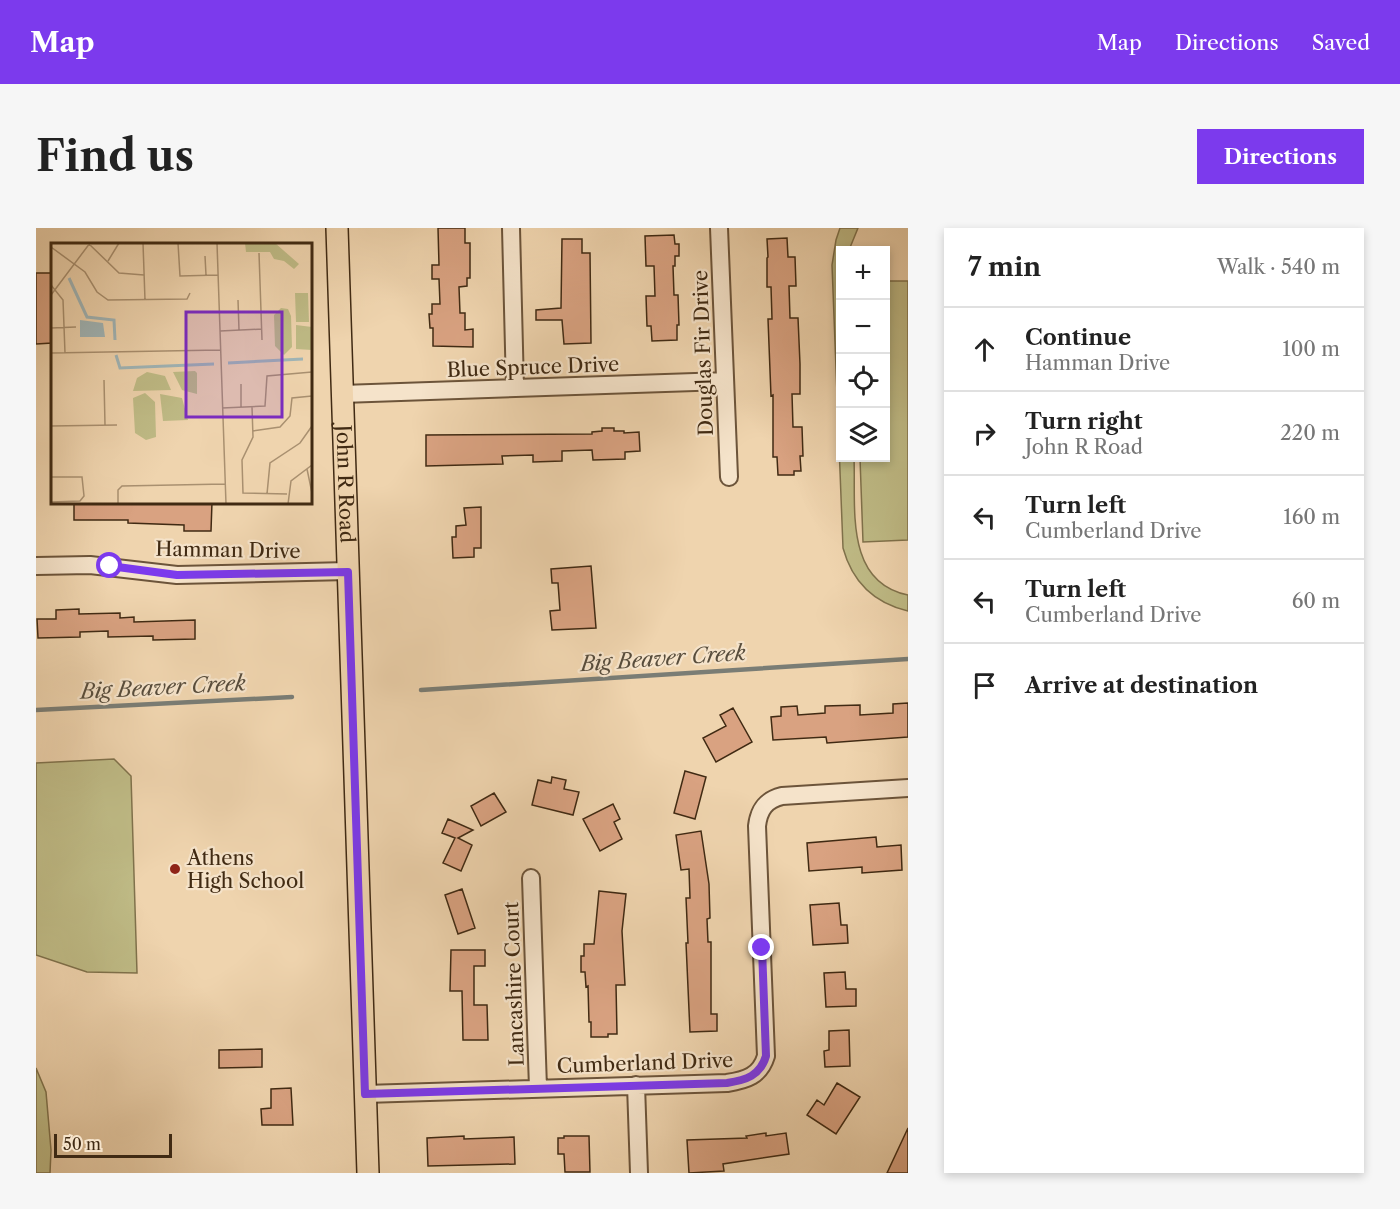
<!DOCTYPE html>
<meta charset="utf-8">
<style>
:root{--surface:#fff;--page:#f6f6f6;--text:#222;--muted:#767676;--line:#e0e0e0;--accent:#7c3aed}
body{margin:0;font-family:"Libre Caslon Text",serif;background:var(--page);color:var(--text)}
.controls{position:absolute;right:18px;top:18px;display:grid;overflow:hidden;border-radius:0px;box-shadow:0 3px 9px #0003}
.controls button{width:54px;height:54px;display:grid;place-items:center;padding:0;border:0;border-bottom:2px solid var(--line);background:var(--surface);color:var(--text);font:30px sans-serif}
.scale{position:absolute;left:18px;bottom:15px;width:118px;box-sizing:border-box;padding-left:6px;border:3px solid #402a13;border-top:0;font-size:16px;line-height:21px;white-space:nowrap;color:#402a13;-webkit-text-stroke:4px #f5e3ca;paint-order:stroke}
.stop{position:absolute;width:18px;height:18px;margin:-14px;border:4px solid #7c3aed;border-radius:50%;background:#fff}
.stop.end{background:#7c3aed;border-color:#fff;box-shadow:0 2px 6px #0008}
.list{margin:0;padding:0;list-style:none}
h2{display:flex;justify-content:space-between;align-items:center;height:78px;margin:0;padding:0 24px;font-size:26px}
h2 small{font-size:20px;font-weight:400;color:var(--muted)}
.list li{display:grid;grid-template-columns:39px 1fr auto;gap:18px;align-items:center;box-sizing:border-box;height:84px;padding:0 24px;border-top:2px solid var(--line)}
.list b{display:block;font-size:22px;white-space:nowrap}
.list p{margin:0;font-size:20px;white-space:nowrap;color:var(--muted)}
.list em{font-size:20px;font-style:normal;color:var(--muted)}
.icon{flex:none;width:33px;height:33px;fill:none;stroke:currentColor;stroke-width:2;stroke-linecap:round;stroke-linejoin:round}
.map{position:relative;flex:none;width:872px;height:945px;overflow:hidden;border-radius:0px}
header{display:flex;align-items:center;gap:36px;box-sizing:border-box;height:84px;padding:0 30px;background:var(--accent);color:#fff}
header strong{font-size:28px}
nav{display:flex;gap:33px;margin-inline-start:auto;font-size:21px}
.intro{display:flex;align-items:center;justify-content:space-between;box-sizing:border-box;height:144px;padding:0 36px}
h1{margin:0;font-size:42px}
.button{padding:15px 27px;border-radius:0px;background:var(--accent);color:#fff;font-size:21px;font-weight:700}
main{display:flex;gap:36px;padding:0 36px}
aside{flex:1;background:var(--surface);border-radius:0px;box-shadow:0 3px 9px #0003}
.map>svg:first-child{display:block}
.green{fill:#bfbb86;stroke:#80724c;stroke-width:1.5}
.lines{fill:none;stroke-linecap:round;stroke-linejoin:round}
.stream{stroke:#7a7d75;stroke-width:4.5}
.building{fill:#d9a281;stroke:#402a13;stroke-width:1.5}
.minor-casing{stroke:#6c543a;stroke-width:20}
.major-casing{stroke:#402a13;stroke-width:24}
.minor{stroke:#f5e3ca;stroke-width:16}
.major{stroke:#efd4ae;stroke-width:21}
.route{stroke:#7c3aed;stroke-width:8}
.poi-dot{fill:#8f2418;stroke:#f5e3ca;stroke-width:2}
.labels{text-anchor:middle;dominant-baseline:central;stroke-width:4.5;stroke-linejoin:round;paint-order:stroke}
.street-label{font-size:20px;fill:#402a13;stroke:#f5e3ca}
.poi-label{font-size:20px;fill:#402a13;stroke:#f5e3ca;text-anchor:start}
.water-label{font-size:21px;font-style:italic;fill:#584d3c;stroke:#f5e3ca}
.inset-river{fill:none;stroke:#a0b5b7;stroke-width:3}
.inset-road{fill:none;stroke:#a99070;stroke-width:1.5}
.view{fill:#7b2cbf;fill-opacity:0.15;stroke:#7b2cbf;stroke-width:3}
.inset-edge{fill:none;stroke:#402a13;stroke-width:3}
</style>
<header>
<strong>Map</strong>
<nav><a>Map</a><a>Directions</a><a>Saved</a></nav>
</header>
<div class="intro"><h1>Find us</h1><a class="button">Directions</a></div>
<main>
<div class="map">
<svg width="872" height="945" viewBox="0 0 872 945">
<rect width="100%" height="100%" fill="#efd4ae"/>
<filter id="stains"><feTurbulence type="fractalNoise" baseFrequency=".00333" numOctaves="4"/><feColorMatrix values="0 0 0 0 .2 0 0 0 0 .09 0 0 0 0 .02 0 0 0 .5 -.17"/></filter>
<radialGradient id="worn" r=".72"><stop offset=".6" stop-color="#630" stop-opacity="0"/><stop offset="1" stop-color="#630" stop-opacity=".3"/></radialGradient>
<path class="green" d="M 804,0 L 822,0 L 813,22 L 804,22 L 804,230 L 818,230 C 820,279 808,354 872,367 L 872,383 C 838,375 816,353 807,320 L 796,37 L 800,12 Z
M 850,53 L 872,53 L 872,312 L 827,314 L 824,230 L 850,230 Z
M 78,531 L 95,548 L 101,745 L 51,744 L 0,727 L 0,535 Z
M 0,840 L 10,864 L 15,922 L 14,945 L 0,945 Z"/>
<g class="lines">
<path class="stream" d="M 385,462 L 872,431
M 0,482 L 256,469"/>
</g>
<path class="building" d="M 402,0 L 429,0 L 429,15 L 434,15 L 434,50 L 431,50 L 431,58 L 423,59 L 424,85 L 429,85 L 429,102 L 437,101 L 437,119 L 397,118 L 397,100 L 394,100 L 393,86 L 396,86 L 396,76 L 404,76 L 403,51 L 396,51 L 396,37 L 403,37 Z
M 638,7 L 639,16 L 643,16 L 643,28 L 639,28 L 639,38 L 637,38 L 638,67 L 642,67 L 643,97 L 641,97 L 641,112 L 616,113 L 615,98 L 611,98 L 610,68 L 619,68 L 618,38 L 610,38 L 609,8 Z
M 751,10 L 752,29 L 759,29 L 760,58 L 753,58 L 754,90 L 762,90 L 764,136 L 764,166 L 756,166 L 757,199 L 766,199 L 767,228 L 764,228 L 765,243 L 758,243 L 758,247 L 742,247 L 741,229 L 737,229 L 737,167 L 735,168 L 732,91 L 736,91 L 735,59 L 731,59 L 731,30 L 732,29 L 731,11 Z
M 526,11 L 546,11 L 546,25 L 554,25 L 555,115 L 528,116 L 526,92 L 500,92 L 500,82 L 525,80 Z
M 0,45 L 16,45 L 16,115 L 0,116 Z
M 566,200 L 578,200 L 578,203 L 588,203 L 588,205 L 603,204 L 604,223 L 589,224 L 589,231 L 557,232 L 556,222 L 526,223 L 526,233 L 497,234 L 497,227 L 466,228 L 467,236 L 390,238 L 390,207 L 556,206 L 556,204 L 566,203 Z
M 38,274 L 176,274 L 175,303 L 148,303 L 148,297 L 92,295 L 92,292 L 38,292 Z
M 445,279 L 445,320 L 438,320 L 438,329 L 417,330 L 416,309 L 420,309 L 420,298 L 430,297 L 428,280 Z
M 555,338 L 560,400 L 516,402 L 514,383 L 524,382 L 522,355 L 516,355 L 515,341 Z
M 43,381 L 43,386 L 84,385 L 84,390 L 98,389 L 98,394 L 159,392 L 159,411 L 117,412 L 117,408 L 72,409 L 72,403 L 44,404 L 44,409 L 2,410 L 1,391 L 20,391 L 20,382 Z
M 872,475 L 872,509 L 791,515 L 790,509 L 737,512 L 735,489 L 745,488 L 745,479 L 761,478 L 762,487 L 789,485 L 789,478 L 824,477 L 824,487 L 857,485 L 857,476 Z
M 697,480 L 716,514 L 680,534 L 667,510 L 690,498 L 684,487 Z
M 649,543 L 670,549 L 659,591 L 638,585 Z
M 516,549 L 530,552 L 528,561 L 543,564 L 537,587 L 496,577 L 502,552 L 515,555 Z
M 458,565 L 470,584 L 445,598 L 435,578 Z
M 577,576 L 584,591 L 578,594 L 586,611 L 564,623 L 547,591 Z
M 412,591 L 437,602 L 422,610 L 436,617 L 425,643 L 407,635 L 419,610 L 406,605 Z
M 665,603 L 673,656 L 674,690 L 671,691 L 672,714 L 675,714 L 675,786 L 681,786 L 681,803 L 654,804 L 650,715 L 652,715 L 650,670 L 654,670 L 653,641 L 645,642 L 640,607 Z
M 840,609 L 841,619 L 865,617 L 866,642 L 826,645 L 826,639 L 773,643 L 771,615 Z
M 426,661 L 439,700 L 422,706 L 409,667 Z
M 563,663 L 590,666 L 586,703 L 589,757 L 580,757 L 581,806 L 572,806 L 572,809 L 555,809 L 555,794 L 553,794 L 552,758 L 550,759 L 549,744 L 545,744 L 545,728 L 548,728 L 548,716 L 558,716 Z
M 803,675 L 805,697 L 811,697 L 812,715 L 777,717 L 774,677 Z
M 415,722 L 449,722 L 449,738 L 438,738 L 438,777 L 451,777 L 452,812 L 427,812 L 426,763 L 414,763 Z
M 809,744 L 810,761 L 820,761 L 820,778 L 790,779 L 788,745 Z
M 813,802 L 814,838 L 789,839 L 788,823 L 793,822 L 793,803 Z
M 226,821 L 226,839 L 183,840 L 183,822 Z
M 801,855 L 824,869 L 800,906 L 771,887 L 781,872 L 788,877 Z
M 255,860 L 257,897 L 226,897 L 225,881 L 235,880 L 235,861 Z
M 872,900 L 872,945 L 851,945 Z
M 730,905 L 730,908 L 750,905 L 753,926 L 687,936 L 688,943 L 653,945 L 651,912 L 711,910 L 710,908 Z
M 428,908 L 428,911 L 478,909 L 479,936 L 392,938 L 391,910 Z
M 528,908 L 553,908 L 554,944 L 529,944 L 528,926 L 522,926 L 522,910 L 528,910 Z"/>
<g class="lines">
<g class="minor-casing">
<path id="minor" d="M 475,0 L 479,160
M 683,0 L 693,249
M 306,166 L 689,153
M 0,338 L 54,337 L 141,347 L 312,343
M 495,650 L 502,860
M 600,857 L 603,945
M 329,866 L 691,855 C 710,852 724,848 730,828 L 721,598 C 723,581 730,572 746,568 L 872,560"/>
</g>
<g class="major-casing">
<g id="major">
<path id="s1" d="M 301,0 L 332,945"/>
</g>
</g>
<use href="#minor" class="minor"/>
<use href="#major" class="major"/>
</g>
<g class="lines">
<path class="route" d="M 74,338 L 141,347 L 312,344 L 329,866 L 691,855 C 710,852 724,848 730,828 L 726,720"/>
</g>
<circle class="poi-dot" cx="139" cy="641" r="6"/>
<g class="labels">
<g class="street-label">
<text transform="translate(667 125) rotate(-92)">Douglas Fir Drive</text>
<text transform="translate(497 139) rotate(-2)">Blue Spruce Drive</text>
<text stroke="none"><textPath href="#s1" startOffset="256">John R Road</textPath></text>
<text transform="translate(192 322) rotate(1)">Hamman Drive</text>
<text transform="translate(478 756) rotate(-92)">Lancashire Court</text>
<text transform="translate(609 835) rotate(-2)">Cumberland Drive</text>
</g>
<g class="poi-label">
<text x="151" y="630">Athens<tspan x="151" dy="23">High School</tspan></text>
</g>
<g class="water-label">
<text transform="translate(627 430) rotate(-4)">Big Beaver Creek</text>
<text transform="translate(127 459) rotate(-3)">Big Beaver Creek</text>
</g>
</g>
<g transform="translate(15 15)">
<rect width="261" height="261" fill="#efd4ae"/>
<path d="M 194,0 L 224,0 L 248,21 L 243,26 L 233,18 L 223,16 L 219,9 L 195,9 ZM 244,50 L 257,50 L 258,79 L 245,79 ZM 230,65 L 237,66 L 240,73 L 241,104 L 233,112 L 224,103 L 223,72 ZM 245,82 L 261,84 L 261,107 L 245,106 ZM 144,128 L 146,130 L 146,151 L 131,147 L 122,129 ZM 96,129 L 114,133 L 120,147 L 82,148 L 86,135 ZM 94,150 L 104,159 L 105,194 L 95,197 L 84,190 L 82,155 ZM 109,151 L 131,155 L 137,177 L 112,178 Z" fill="#bfbb86"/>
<path d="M 29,77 L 52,80 L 54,94 L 29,94 Z" fill="#a0b5b7"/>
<path class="inset-river" d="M 18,35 L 36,74 L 63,77 L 64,97M 65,112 L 69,125 L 163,121M 177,120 L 252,116"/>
<path class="inset-road" d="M 37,0 L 68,30 L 93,32M 92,0 L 94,57M 127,0 L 129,33 L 167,32M 166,0 L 175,261M 0,4 L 34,29 L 46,49 L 57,57 L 136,56 L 139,50M 208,10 L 211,97M 154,13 L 155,32M 57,18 L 68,0M 0,42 L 12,57 L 14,110M 0,52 L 39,0M 187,57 L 188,87M 0,85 L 25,84M 169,88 L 211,86M 0,110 L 169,107M 53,137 L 54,182M 190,141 L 190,164M 201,164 L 202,194 L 191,217 L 192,250 L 236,251M 171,165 L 214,163 L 216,133 L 261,129M 0,183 L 66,182M 202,188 L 229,184 L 239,173 L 241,155 L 261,153M 256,226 L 261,250M 0,234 L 31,234 L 33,253 L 29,258 L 0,259M 216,251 L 219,220 L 249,200 L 261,183M 67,261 L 67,247 L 71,243 L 174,241M 237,261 L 240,238 L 261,222"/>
<path class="view" d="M 135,69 L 231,69 L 231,174 L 135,174 Z"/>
<rect width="261" height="261" class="inset-edge"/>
</g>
<rect width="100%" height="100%" filter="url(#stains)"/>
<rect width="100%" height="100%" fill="url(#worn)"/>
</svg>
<div class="controls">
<button>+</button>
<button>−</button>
<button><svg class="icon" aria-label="locate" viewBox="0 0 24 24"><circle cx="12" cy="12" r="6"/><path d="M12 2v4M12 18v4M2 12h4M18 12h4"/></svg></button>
<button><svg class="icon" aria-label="layers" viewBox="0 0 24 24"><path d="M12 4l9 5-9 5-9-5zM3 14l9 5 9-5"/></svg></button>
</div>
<div class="scale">50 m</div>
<div class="stop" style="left:74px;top:338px"></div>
<div class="stop end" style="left:726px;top:720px"></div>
</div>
<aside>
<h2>7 min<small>Walk · 540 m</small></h2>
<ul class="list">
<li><svg class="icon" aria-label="ahead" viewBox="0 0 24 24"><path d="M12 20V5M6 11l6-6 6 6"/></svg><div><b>Continue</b><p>Hamman Drive</p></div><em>100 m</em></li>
<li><svg class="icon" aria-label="right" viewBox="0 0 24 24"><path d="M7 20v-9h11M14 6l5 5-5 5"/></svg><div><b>Turn right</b><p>John R Road</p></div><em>220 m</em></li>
<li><svg class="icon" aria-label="left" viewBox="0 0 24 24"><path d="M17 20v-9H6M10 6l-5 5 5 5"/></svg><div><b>Turn left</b><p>Cumberland Drive</p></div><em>160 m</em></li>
<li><svg class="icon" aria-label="left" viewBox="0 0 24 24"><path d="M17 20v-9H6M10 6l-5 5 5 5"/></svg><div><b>Turn left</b><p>Cumberland Drive</p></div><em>60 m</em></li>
<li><svg class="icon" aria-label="arrive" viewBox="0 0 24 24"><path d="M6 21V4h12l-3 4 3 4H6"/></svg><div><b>Arrive at destination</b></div></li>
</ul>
</aside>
</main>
